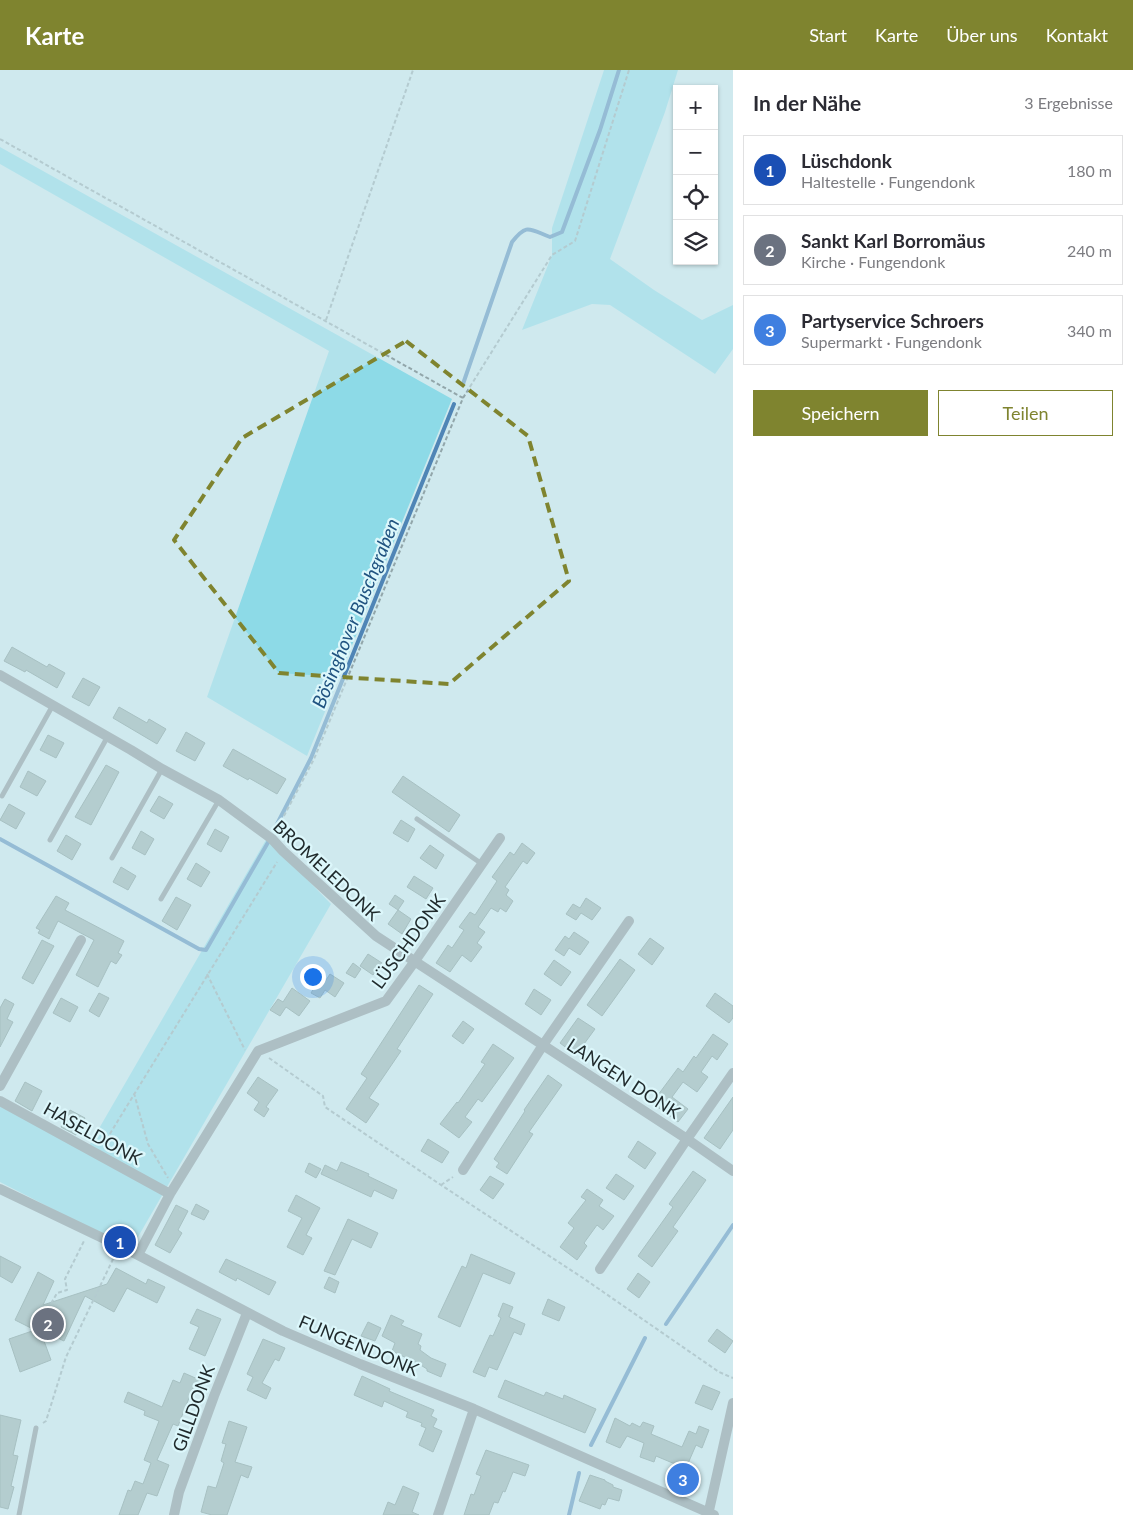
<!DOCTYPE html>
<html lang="de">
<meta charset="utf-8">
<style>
:root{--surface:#fff;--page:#f7f7f7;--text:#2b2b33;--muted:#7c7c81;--line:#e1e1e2;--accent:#7f842f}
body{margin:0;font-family:Lato,sans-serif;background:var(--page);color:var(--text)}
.controls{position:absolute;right:15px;top:15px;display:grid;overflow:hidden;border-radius:0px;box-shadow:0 1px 4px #0004}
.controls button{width:45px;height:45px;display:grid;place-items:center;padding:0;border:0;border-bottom:1px solid var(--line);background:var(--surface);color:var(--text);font:25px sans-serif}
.you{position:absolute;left:312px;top:906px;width:18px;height:18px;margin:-12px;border:4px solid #fff;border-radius:50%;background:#1a73e8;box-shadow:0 0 0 8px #1a73e833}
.badge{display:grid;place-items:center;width:32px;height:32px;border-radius:50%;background:var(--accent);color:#fff;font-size:16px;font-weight:700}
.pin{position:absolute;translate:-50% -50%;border:2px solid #fff;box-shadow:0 1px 5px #0006}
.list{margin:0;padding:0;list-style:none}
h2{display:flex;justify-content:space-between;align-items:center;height:65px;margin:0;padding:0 20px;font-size:21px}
h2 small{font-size:16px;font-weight:400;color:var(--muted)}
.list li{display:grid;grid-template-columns:32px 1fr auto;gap:15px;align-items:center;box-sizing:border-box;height:70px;margin:0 10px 10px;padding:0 10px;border:1px solid var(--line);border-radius:0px}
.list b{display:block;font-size:19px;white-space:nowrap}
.list p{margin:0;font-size:16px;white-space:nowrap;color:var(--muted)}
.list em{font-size:16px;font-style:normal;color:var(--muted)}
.actions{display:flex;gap:10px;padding:15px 20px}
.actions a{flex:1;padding:11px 0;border:1px solid var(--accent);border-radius:0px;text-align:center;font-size:18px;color:var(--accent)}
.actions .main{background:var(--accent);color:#fff}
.icon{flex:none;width:28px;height:28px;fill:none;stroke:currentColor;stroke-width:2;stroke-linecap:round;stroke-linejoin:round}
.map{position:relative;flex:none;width:733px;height:1445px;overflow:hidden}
header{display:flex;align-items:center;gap:30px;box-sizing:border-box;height:70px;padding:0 25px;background:var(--accent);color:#fff}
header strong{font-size:24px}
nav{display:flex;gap:28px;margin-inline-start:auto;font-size:18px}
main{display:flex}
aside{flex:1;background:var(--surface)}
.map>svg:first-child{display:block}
.green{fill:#8ddae7}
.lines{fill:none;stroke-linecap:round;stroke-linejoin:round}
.stream{stroke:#4f85b6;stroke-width:4}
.building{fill:#92aba8;stroke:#768f8c}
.path{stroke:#92a6aa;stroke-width:2;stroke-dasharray:4 2.5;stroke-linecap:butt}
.service{stroke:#848d91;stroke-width:5}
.minor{stroke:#848d91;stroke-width:10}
.marked{fill:none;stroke:#7f842f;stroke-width:4;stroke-dasharray:10 6;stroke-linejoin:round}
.labels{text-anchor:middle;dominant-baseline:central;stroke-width:4.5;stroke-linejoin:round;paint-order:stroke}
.street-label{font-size:18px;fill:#1f292b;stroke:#dcf7fb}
.water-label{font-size:19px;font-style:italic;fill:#205380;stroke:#dcf7fb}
</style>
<header>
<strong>Karte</strong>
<nav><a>Start</a><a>Karte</a><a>Über uns</a><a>Kontakt</a></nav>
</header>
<main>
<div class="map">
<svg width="733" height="1445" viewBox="0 0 733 1445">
<rect width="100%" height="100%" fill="#cfe9ee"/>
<path class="green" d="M 604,0 L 678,0 L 665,42 L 610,189 L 654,220 L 702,250 L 733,235 L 733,279 L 715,304 L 610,235 L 592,234 L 522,260 L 552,185 L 552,158 Z
M 0,77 L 452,329 L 307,686 L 207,627 L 329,281 L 0,94 Z
M 267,768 L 331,834 L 131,1179 L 0,1112 L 0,1036 L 86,1081 Z"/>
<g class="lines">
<path class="stream" d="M 463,314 L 512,172 C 527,153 529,159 550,167 L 562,162 L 600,60 L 619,0
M 274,760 L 311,688 L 454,334
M 0,769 L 199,879 L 206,880 L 270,769
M 666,1254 L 733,1155
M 591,1375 L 645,1268
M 569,1445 L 579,1403"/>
</g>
<path class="building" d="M 12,577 L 47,597 L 49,594 L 65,603 L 57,618 L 26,600 L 25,602 L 4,591 Z
M 83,608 L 100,617 L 89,636 L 72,627 Z
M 119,637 L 147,653 L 149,649 L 166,659 L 157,674 L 113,648 Z
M 186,662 L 205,673 L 195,691 L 176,681 Z
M 48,665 L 64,673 L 56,688 L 40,680 Z
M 233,679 L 286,709 L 277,724 L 249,708 L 248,710 L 223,696 Z
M 106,695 L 119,702 L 91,755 L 75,747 Z
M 28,701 L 46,711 L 37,726 L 20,717 Z
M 403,706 L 460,745 L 449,762 L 392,722 Z
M 159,726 L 173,734 L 164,749 L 150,741 Z
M 9,734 L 25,743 L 16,759 L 0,750 Z
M 401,750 L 415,759 L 408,772 L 393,763 Z
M 215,759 L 229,767 L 221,782 L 207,774 Z
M 141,761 L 154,769 L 145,785 L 132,778 Z
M 66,765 L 81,774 L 72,790 L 57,781 Z
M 522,773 L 535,783 L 527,794 L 523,791 L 505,817 L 509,820 L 506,825 L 513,831 L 506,842 L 500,838 L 498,842 L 491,838 L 478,857 L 485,862 L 477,873 L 482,877 L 471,892 L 462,885 L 450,902 L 436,893 L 448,875 L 452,878 L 464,860 L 459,857 L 470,842 L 475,845 L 497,811 L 492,807 L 510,782 L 514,785 Z
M 430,775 L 444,785 L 436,799 L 420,788 Z
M 196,793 L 210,802 L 201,817 L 187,809 Z
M 121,797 L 136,806 L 128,820 L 113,812 Z
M 414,806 L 433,818 L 426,829 L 407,817 Z
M 395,825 L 404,831 L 398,840 L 389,834 Z
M 56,826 L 69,833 L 65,840 L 124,871 L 118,883 L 122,885 L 116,894 L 111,891 L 98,917 L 76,905 L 94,870 L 58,851 L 49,869 L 38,863 L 40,860 L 36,858 Z
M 176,827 L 191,835 L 177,860 L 162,851 Z
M 586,828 L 601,838 L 592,850 L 581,843 L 576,850 L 566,844 L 573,834 L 580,838 Z
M 398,840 L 411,849 L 402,864 L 388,854 Z
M 574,862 L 589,872 L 580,885 L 569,878 L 564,886 L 555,880 L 565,866 L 569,869 Z
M 650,868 L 664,878 L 652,895 L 638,884 Z
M 42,870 L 54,876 L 33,914 L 22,908 Z
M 368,884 L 382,893 L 373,905 L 360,896 Z
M 620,889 L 635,900 L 602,946 L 587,935 Z
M 554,890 L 571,902 L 561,916 L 544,904 Z
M 353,893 L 361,899 L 355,908 L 346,903 Z
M 330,904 L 344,913 L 335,927 L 325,920 L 320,928 L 311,923 L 317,913 L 322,916 Z
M 419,915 L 433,924 L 397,979 L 401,981 L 369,1028 L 379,1034 L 366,1053 L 346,1039 L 367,1008 L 361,1004 Z
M 292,918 L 310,931 L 299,946 L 286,937 L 280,946 L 270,940 L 278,929 L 283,932 Z
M 534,919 L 551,930 L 541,945 L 525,934 Z
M 99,923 L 109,928 L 99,947 L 89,941 Z
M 715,923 L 733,936 L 733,948 L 729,953 L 706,936 Z
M 61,928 L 78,937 L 70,952 L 53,943 Z
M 5,929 L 14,934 L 7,949 L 13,952 L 0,977 L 0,938 Z
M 578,948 L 595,959 L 576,985 L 560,973 Z
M 463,951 L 474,959 L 463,974 L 452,966 Z
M 713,964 L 728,974 L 717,990 L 712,986 L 701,1002 L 708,1007 L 697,1022 L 683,1012 L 672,1027 L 688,1039 L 678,1052 L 652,1033 L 678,998 L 683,1002 L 694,986 L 696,988 Z
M 493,974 L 514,988 L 482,1032 L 478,1029 L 465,1047 L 472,1052 L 459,1068 L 440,1054 L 457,1032 L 458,1033 L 485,994 L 481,992 Z
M 548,1005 L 562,1015 L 529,1062 L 533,1064 L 507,1104 L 496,1097 L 499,1093 L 494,1089 L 525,1041 L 524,1040 Z
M 258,1007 L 278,1020 L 266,1037 L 269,1039 L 264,1047 L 254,1040 L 259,1032 L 247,1023 Z
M 25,1012 L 42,1021 L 32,1041 L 15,1031 Z
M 733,1027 L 733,1060 L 720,1079 L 704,1068 Z
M 70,1040 L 85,1048 L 76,1065 L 61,1057 Z
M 428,1069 L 449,1082 L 442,1093 L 421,1081 Z
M 638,1071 L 656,1083 L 645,1099 L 628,1087 Z
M 341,1092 L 369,1104 L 368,1106 L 397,1120 L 393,1129 L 374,1120 L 371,1127 L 321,1104 L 325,1095 L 337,1101 Z
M 309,1093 L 321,1099 L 316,1108 L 305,1102 Z
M 693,1101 L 706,1110 L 673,1157 L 678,1161 L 652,1197 L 638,1186 L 673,1137 L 669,1134 Z
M 616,1104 L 634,1116 L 624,1130 L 606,1118 Z
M 490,1106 L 504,1114 L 493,1129 L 480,1120 Z
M 587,1119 L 603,1130 L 599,1136 L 614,1146 L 603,1160 L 597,1155 L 584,1173 L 587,1176 L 577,1190 L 560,1177 L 574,1158 L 568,1153 L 586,1130 L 581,1127 Z
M 296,1125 L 320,1138 L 306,1165 L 312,1168 L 303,1185 L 287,1177 L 302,1148 L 288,1141 Z
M 196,1134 L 209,1141 L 204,1150 L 191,1144 Z
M 176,1135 L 188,1141 L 178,1160 L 182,1163 L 170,1183 L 155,1175 Z
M 348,1149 L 378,1163 L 371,1178 L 352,1169 L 335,1205 L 324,1201 Z
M 471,1184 L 515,1203 L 510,1214 L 483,1203 L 460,1257 L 438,1247 L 462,1196 L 466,1198 Z
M 0,1186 L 21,1197 L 12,1213 L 0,1206 Z
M 226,1189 L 276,1212 L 269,1225 L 237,1208 L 236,1211 L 219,1202 Z
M 116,1198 L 146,1214 L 148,1209 L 165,1217 L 157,1233 L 127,1218 L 114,1242 L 85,1226 L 64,1271 L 40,1260 L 51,1290 L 20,1302 L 9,1269 L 35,1260 L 15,1250 L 38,1202 L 54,1211 L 43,1235 L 107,1214 Z
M 638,1203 L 650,1212 L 639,1228 L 627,1219 Z
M 329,1207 L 339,1212 L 335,1223 L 324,1218 Z
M 548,1229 L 565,1237 L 559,1251 L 542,1244 Z
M 503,1233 L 513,1237 L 509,1247 L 525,1254 L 521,1265 L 514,1262 L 497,1300 L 489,1297 L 485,1307 L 473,1302 L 490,1265 L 493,1266 L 501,1248 L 498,1246 Z
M 197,1239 L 221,1249 L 205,1286 L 189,1279 L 199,1257 L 190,1253 Z
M 391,1245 L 404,1251 L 401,1255 L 422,1264 L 418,1274 L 421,1276 L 420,1280 L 431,1288 L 446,1294 L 441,1307 L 427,1301 L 427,1299 L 419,1294 L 392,1281 L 395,1273 L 382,1266 Z
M 368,1252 L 381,1258 L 375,1271 L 361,1266 Z
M 717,1259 L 733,1271 L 725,1283 L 708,1271 Z
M 263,1269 L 285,1278 L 279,1291 L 275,1289 L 262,1313 L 271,1318 L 266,1329 L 247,1320 L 253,1307 L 247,1304 Z
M 184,1303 L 200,1310 L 196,1319 L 193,1318 L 178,1356 L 173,1354 L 157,1390 L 169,1395 L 157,1426 L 147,1423 L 138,1445 L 119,1445 L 128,1420 L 131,1421 L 135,1411 L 143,1414 L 151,1393 L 144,1390 L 159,1351 L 144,1345 L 145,1341 L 124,1332 L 128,1322 L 162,1337 L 173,1310 L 180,1313 Z
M 362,1306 L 390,1319 L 389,1321 L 434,1340 L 431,1346 L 437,1349 L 433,1357 L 442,1361 L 433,1382 L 419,1375 L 426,1358 L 421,1356 L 422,1353 L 406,1347 L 408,1342 L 384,1331 L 382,1337 L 354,1325 Z
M 505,1310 L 544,1326 L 546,1322 L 563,1329 L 564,1325 L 596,1339 L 585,1363 L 498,1327 Z
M 703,1315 L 720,1322 L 712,1340 L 695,1333 Z
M 0,1345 L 21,1350 L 13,1385 L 18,1386 L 11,1416 L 14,1417 L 8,1439 L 0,1437 Z
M 615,1348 L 630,1356 L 632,1353 L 640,1357 L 643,1352 L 654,1356 L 651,1364 L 682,1377 L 689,1361 L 696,1364 L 699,1356 L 709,1360 L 702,1378 L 696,1375 L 686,1398 L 698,1403 L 692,1417 L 669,1407 L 675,1394 L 656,1386 L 654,1392 L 640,1387 L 644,1373 L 627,1366 L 620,1378 L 606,1372 Z
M 229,1351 L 247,1357 L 235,1392 L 252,1397 L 248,1408 L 241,1405 L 227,1445 L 212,1445 L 201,1442 L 208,1416 L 216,1418 L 224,1393 L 221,1391 L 226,1374 L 222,1373 Z
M 486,1380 L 529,1395 L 525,1406 L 513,1402 L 505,1422 L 503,1421 L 498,1433 L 494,1432 L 489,1445 L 464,1445 L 471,1424 L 474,1425 L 481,1406 L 476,1404 Z
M 590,1405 L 605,1410 L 605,1411 L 613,1415 L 613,1417 L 622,1420 L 619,1431 L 608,1428 L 605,1435 L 602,1434 L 600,1439 L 579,1431 Z
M 403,1416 L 419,1423 L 412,1442 L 419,1445 L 383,1445 L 388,1432 L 395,1435 Z"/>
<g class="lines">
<path class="path" d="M 0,69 L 463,328 L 314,689 L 277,759
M 326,250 L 413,0
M 463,328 L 552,185 L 575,171 L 629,0
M 207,904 L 245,980
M 269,988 L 323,1026 L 325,1037 L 441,1115 L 583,1208 L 719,1302 L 733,1308
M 134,1023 L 148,1074 L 168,1108
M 103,1075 L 277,792
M 441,1115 L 453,1107
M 48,1239 L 57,1223 L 67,1220 L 65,1209 L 84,1171
M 43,1353 L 46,1351 L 66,1287 L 115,1185"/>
<path class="service" d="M 2,726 L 53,635
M 417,749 L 482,794
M 50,770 L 108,666
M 112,788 L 162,699
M 161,829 L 219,730
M 19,1445 L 36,1358"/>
<path class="minor" d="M 0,605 L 131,680 L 162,699 L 219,730 L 272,769 L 283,781 L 376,866 L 687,1069 L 733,1101
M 0,1016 L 81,870
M 0,1031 L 170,1124
M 463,1100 L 543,975 L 629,851
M 0,1119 L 138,1185 L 283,1261 L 360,1294 L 474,1339 L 714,1445
M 138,1185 L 170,1124 L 258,981 L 386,931 L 415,891 L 500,768
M 600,1199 L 687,1069 L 733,1003
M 174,1445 L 179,1422 L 214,1326 L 247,1243
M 438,1445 L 474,1339
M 708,1445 L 733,1333"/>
</g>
<path d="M0 0H733V1445H0ZM 406,271 L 528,366 L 569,511 L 449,614 L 279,603 L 174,470 L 242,368 Z" fill="#cfe9ee" fill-opacity=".55" fill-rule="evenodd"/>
<path class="marked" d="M 406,271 L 528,366 L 569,511 L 449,614 L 279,603 L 174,470 L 242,368 Z"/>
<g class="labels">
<g class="street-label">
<text transform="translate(327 800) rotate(43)">BROMELEDONK</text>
<text transform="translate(408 871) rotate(-54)">LÜSCHDONK</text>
<text transform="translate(624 1008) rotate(33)">LANGEN DONK</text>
<text transform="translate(93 1063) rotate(29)">HASELDONK</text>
<text transform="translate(359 1275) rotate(23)">FUNGENDONK</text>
<text transform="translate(193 1338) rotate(-70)">GILLDONK</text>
</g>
<g class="water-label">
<text transform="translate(355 543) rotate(-68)">Bösinghover Buschgraben</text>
</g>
</g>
</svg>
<div class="controls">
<button>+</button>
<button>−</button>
<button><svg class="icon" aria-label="locate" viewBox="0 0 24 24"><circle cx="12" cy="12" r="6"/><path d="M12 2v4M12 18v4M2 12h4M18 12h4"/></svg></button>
<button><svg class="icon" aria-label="layers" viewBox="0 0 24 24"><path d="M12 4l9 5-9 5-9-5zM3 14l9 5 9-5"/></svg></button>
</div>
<div class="you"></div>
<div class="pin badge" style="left:120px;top:1172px;background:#1a4fb4">1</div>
<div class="pin badge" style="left:48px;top:1254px;background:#6b7280">2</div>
<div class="pin badge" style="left:683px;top:1409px;background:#3f7fe0">3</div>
</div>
<aside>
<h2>In der Nähe<small>3 Ergebnisse</small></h2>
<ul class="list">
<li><span class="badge" style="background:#1a4fb4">1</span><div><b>Lüschdonk</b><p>Haltestelle · Fungendonk</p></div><em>180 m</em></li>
<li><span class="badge" style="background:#6b7280">2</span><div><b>Sankt Karl Borromäus</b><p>Kirche · Fungendonk</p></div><em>240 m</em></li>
<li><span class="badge" style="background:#3f7fe0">3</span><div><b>Partyservice Schroers</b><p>Supermarkt · Fungendonk</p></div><em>340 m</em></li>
</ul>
<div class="actions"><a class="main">Speichern</a><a>Teilen</a></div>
</aside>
</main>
